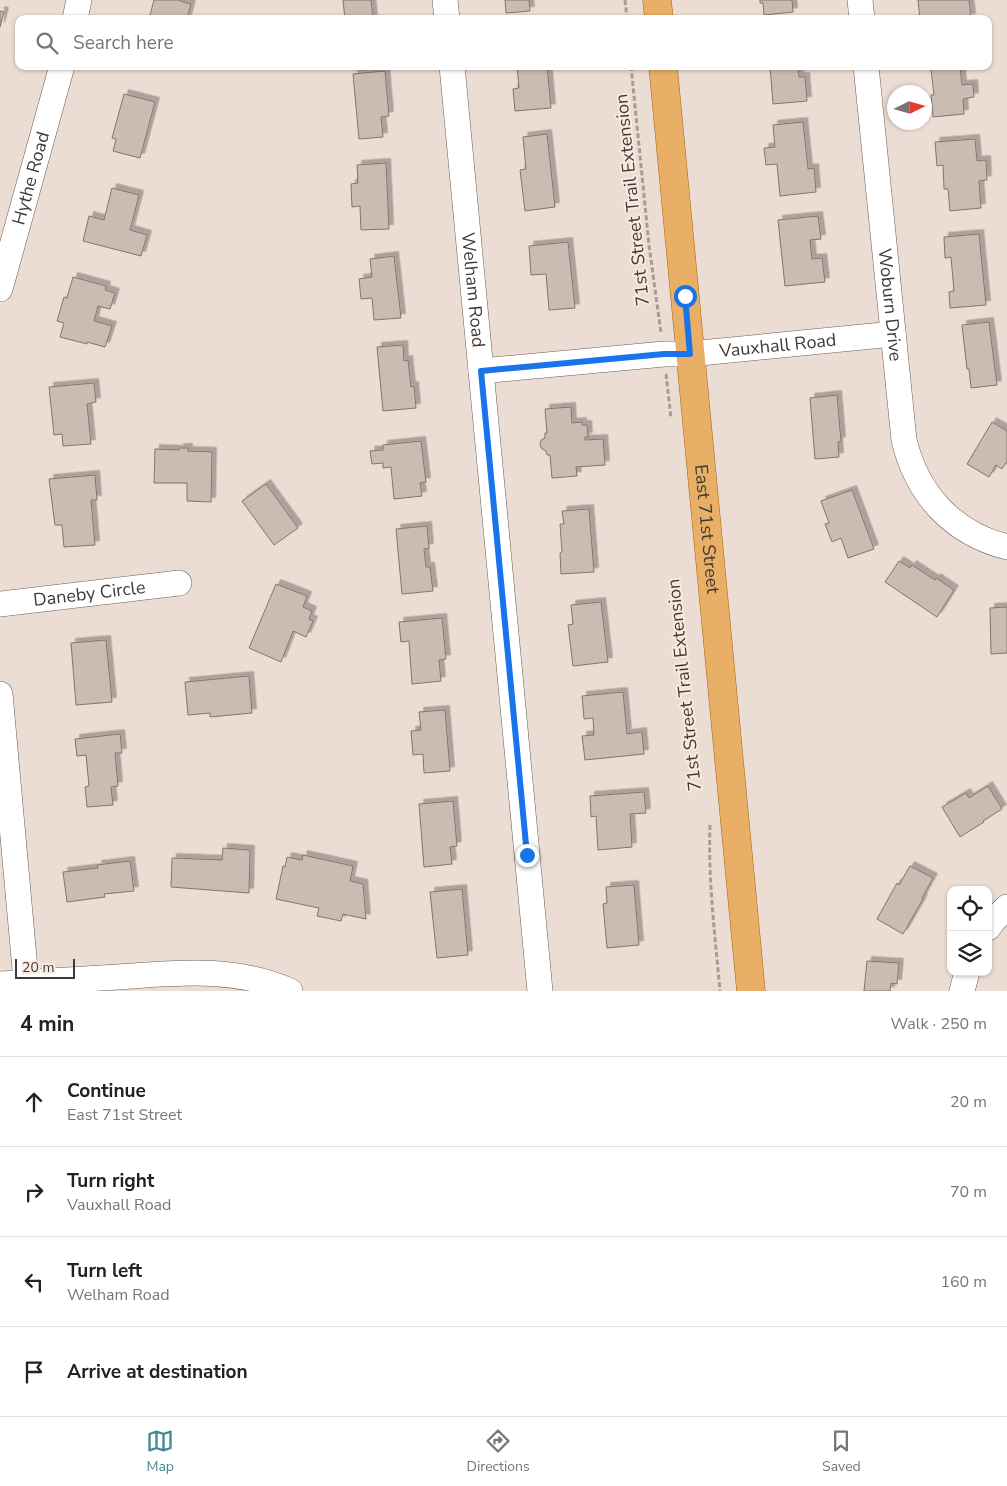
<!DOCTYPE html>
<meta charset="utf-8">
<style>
:root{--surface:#fff;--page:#f2f2f2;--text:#222;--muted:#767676;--line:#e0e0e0;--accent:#428893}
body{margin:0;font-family:"Nunito Sans",sans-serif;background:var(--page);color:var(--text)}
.controls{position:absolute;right:15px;bottom:15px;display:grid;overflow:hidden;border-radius:10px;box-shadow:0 1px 4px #0004}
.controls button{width:45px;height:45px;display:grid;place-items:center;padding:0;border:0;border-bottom:1px solid var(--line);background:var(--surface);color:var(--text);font:25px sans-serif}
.compass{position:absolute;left:887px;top:85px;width:45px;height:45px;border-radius:50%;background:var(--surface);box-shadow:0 1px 4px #0004;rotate:85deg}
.scale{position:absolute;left:15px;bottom:12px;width:60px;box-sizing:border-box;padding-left:5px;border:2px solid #403a36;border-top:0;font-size:14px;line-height:18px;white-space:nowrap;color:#403a36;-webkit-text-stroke:4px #f9eae0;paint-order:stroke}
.stop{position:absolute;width:15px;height:15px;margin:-11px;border:4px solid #1a73e8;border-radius:50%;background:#fff}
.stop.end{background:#1a73e8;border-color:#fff;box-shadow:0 1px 5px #0008}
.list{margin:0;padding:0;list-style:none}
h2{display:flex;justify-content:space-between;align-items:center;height:65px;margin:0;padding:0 20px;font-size:21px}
h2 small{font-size:16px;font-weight:400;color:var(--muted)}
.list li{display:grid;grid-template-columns:32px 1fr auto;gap:15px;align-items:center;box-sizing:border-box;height:90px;padding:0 20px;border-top:1px solid var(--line)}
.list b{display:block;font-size:19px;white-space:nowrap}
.list p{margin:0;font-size:16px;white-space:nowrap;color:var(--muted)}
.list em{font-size:16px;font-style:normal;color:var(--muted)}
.icon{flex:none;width:28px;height:28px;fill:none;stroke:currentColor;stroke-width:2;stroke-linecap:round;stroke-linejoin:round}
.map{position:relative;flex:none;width:1007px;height:991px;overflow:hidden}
.search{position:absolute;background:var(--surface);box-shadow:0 1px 4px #0004;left:15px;right:15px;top:15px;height:55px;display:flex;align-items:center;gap:12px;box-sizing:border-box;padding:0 18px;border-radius:10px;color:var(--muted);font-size:19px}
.sheet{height:425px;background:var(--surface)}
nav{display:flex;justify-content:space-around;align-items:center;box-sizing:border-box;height:70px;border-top:1px solid var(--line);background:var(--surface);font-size:14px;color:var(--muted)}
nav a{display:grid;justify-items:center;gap:2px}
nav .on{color:var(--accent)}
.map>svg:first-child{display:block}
.building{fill:#cabcb2;stroke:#82756b;filter:url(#shadow)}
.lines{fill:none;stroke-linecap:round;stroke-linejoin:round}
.minor-casing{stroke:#6a5e55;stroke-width:26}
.major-casing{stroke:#a56313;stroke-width:29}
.path{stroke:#a79c94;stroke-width:3;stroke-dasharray:5 2.5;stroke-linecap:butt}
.minor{stroke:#fff;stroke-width:25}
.major{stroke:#e9af66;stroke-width:28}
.route{stroke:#1a73e8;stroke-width:6}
.labels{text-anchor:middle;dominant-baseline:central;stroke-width:4;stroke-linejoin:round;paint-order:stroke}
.street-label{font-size:18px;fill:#403a36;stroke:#f9eae0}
</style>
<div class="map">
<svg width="1007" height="991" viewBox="0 0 1007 991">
<defs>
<filter id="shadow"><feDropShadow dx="4.5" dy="-4.5" stdDeviation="0" flood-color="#0004"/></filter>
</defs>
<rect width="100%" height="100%" fill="#ebddd3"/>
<path class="building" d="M 154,0 L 180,0 L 180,1 L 191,4 L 187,19 L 149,19 Z
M 343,0 L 371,0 L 373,19 L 345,19 Z
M 505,0 L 529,0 L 530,11 L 506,13 Z
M 760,0 L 792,0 L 793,12 L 764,15 L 763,3 L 760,3 Z
M 918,0 L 969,0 L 971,18 L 920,19 Z
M 0,11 L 4,12 L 0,27 Z
M 517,66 L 547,66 L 551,108 L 515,111 L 513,89 L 519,88 Z
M 770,66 L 798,66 L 799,77 L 805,77 L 807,101 L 773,104 Z
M 934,66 L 960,66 L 962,85 L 973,84 L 974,97 L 963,99 L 964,114 L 933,117 L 931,95 L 934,95 L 931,69 L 934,69 Z
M 385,71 L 389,116 L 381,117 L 383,137 L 359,139 L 353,74 Z
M 124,94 L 155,102 L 140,158 L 113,151 L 116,139 L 112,138 Z
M 803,122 L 808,169 L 814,168 L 816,192 L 780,196 L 777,164 L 766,165 L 764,148 L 775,147 L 773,125 Z
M 547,134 L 555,207 L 525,211 L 520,170 L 526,169 L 523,137 Z
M 975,139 L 977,161 L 986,160 L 987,180 L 979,181 L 981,208 L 950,211 L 948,189 L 944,189 L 943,165 L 937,166 L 935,142 Z
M 386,163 L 389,229 L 361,230 L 360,206 L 352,207 L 351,184 L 358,183 L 357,165 Z
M 112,188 L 139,195 L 130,230 L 147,235 L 141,256 L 83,241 L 89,216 L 104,220 Z
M 818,216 L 821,239 L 810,240 L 812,259 L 822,258 L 825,282 L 785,286 L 778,220 Z
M 979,234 L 986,305 L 950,308 L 949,292 L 954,291 L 951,257 L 945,258 L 944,237 Z
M 568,242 L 575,308 L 549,310 L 546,274 L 531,275 L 529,246 Z
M 394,256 L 401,318 L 374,320 L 372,298 L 361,299 L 359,279 L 372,277 L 370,259 Z
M 73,277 L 106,286 L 105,290 L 115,293 L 110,309 L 98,306 L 94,321 L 112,326 L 105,347 L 87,342 L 87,344 L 60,337 L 64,323 L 57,321 L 64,297 L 67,298 Z
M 989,322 L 997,385 L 971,388 L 969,369 L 967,369 L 962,325 Z
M 403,345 L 404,361 L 408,360 L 411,387 L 414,386 L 416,408 L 383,411 L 377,347 Z
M 94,383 L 96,402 L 87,404 L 91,444 L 63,446 L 62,434 L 54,435 L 49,387 Z
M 837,395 L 841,441 L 838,442 L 839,457 L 815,459 L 810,398 Z
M 571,407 L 572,423 L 582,422 L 582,425 L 587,425 L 588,437 L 585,437 L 585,440 L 603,439 L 605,465 L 576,467 L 577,476 L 552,478 L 550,455 L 547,455 L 546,451 L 542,449 L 540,445 L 541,440 L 545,438 L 545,433 L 547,433 L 545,409 Z
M 992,422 L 1007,431 L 1007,461 L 1002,469 L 996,465 L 989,477 L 967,464 Z
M 421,441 L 426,482 L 420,483 L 422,496 L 394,499 L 391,467 L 383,468 L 383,463 L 372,464 L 370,451 L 383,450 L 383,445 Z
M 179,448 L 188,448 L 188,451 L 212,452 L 211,502 L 187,501 L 187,483 L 154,483 L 155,449 L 179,450 Z
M 95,475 L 97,500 L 91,500 L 95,545 L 64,547 L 62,525 L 55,525 L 49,479 Z
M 266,484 L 298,528 L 274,545 L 242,501 Z
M 852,490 L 874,549 L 848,558 L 841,538 L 832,542 L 825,524 L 829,523 L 821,501 Z
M 589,509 L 594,572 L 561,574 L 560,553 L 562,552 L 560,524 L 564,524 L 562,511 Z
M 427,526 L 429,548 L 424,549 L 426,567 L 430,567 L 433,591 L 402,594 L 396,529 Z
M 899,561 L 910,568 L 912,565 L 935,580 L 936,578 L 954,590 L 937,617 L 885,582 Z
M 276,584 L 307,596 L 303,607 L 312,611 L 309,619 L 313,621 L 306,637 L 293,631 L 281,662 L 249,648 Z
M 601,602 L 608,662 L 573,666 L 568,625 L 573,624 L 571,605 Z
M 1007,607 L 1007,653 L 991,654 L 990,608 Z
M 442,618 L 446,659 L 439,660 L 441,681 L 412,684 L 409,641 L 401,642 L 399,622 Z
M 106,640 L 112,702 L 76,705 L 71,643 Z
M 249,676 L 252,713 L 210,717 L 210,713 L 188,715 L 185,682 Z
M 623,692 L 627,734 L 642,732 L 644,754 L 585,760 L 582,736 L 594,735 L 593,718 L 584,719 L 582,696 Z
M 445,710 L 450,771 L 424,773 L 423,754 L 413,755 L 411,731 L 421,730 L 419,712 Z
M 120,734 L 122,753 L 115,753 L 118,786 L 111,787 L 113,805 L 87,807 L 85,787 L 89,786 L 86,755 L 77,756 L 75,739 Z
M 988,786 L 1002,809 L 983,821 L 984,822 L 960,837 L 942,807 L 966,793 L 969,798 Z
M 644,792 L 646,813 L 630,814 L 632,847 L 598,850 L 596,816 L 591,817 L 590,796 Z
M 453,801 L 457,846 L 450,847 L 452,864 L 424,867 L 419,804 Z
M 223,848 L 250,850 L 249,893 L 171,887 L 172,858 L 222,860 Z
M 303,855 L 353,866 L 350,881 L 363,884 L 366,919 L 343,914 L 341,921 L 317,916 L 319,908 L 276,899 L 283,866 L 285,867 L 287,857 L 302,860 Z
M 130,861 L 134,891 L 104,894 L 105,897 L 67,902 L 63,872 L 98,868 L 97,865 Z
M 910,866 L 933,878 L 922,898 L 923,899 L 903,934 L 877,919 L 897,883 L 899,885 Z
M 634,885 L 639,945 L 607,948 L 603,904 L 607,903 L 606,887 Z
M 462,889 L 468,955 L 437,958 L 430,892 Z
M 867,961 L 899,963 L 897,984 L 891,983 L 890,991 L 864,991 Z"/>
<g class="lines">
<g class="minor-casing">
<g id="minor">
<path d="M 445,0 L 447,19"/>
<path d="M 860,0 L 862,19"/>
<path d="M 75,19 L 79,0"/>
<path id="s1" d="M 452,66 L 540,991"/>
<path id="s2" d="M 866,66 L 904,440 C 917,494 952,533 1007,547"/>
<path id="s3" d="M 0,289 L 62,66"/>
<path id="s4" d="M 481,371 L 664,354 L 690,354 L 893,334"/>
<path id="s5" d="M 0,604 L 179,583"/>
<path d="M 0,694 L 27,991"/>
<path d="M 988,928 L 994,920 L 1007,907"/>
<path d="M 0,984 C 39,982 78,979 118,977 C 176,973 235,966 290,991"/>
<path d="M 962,991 L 967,972"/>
</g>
</g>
<g class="major-casing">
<g id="major">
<path d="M 657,0 L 659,19"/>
<path id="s6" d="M 663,66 L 751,991"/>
</g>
</g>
<path class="path" d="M 625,0 L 627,19
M 631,66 L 649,245 L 661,333
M 666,374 L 671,418
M 710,825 C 708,880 715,935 720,991"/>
<use href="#minor" class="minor"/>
<use href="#major" class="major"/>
</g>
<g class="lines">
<path class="route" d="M 527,855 L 481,371 L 664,354 L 690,354 L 685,296"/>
</g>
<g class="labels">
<g class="street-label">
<text stroke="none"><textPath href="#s3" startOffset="115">Hythe Road</textPath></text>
<text transform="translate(632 200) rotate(-96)">71st Street Trail Extension</text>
<text stroke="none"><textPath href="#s1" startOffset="225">Welham Road</textPath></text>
<text stroke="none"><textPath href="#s2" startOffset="240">Woburn Drive</textPath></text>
<text stroke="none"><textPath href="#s4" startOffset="298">Vauxhall Road</textPath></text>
<text stroke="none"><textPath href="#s6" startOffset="465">East 71st Street</textPath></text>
<text stroke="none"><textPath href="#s5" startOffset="90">Daneby Circle</textPath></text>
<text transform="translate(684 685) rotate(-96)">71st Street Trail Extension</text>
</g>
</g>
</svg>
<div class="controls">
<button><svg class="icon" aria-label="locate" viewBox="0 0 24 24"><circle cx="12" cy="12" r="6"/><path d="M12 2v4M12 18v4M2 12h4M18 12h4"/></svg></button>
<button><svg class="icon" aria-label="layers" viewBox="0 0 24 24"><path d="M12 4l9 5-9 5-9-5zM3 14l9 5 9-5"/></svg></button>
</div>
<svg class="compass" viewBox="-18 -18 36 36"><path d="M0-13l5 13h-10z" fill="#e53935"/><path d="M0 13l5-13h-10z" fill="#767676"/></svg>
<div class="scale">20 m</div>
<div class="stop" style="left:685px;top:296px"></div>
<div class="stop end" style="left:527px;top:855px"></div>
<div class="search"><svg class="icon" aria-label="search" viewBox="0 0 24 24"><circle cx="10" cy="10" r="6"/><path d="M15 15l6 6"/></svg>Search here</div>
</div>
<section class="sheet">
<h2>4 min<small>Walk · 250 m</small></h2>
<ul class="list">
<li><svg class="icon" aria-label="ahead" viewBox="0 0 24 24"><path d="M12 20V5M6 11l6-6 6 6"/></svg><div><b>Continue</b><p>East 71st Street</p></div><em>20 m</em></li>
<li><svg class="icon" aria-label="right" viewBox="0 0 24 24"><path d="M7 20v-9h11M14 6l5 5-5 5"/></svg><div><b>Turn right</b><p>Vauxhall Road</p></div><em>70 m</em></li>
<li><svg class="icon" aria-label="left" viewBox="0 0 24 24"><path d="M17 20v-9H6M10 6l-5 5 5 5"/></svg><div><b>Turn left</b><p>Welham Road</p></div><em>160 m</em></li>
<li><svg class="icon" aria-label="arrive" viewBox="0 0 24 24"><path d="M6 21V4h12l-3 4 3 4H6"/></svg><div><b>Arrive at destination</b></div></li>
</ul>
</section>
<nav>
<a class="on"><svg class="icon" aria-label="map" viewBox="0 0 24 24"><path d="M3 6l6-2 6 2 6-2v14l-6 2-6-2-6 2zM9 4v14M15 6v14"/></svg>Map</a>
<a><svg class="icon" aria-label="directions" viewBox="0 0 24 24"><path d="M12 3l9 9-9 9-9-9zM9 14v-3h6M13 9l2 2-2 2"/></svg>Directions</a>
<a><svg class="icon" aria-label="saved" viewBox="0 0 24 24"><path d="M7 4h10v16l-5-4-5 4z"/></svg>Saved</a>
</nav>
